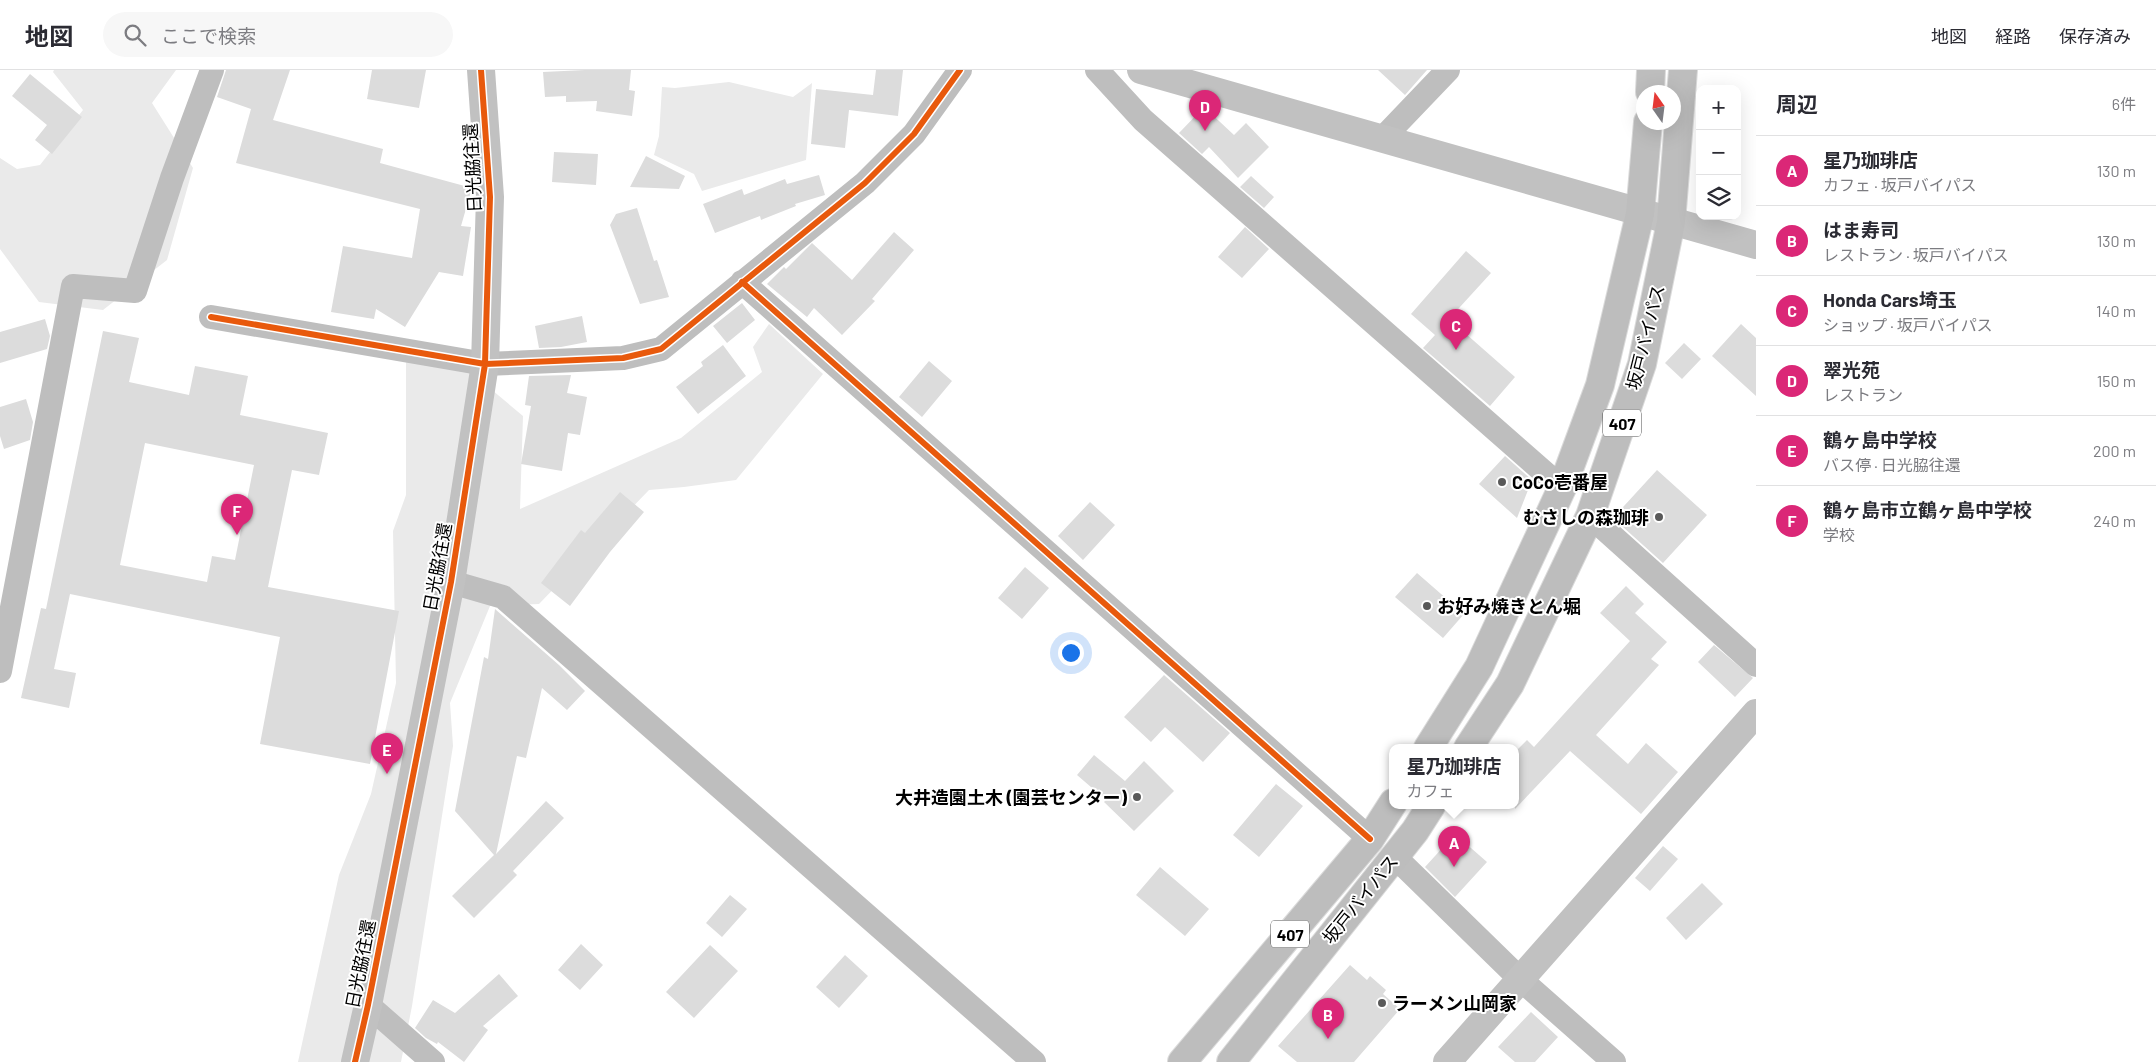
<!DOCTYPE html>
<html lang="ja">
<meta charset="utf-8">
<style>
:root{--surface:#fff;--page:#f7f7f7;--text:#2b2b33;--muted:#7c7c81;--line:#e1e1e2;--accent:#db2777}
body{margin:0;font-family:Barlow,"Noto Sans JP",sans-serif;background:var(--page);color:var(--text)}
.controls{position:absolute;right:15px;top:15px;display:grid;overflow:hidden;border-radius:10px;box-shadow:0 5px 20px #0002}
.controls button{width:45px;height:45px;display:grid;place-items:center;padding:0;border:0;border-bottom:1px solid var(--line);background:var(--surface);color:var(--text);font:25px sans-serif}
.compass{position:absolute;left:1636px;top:15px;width:45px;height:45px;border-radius:50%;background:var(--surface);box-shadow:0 5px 20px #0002;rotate:346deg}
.you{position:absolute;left:1070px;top:582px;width:18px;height:18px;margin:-12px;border:4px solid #fff;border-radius:50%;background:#1a73e8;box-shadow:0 0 0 8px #1a73e833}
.badge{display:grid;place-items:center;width:32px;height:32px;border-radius:50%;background:var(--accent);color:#fff;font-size:16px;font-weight:700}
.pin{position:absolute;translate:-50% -41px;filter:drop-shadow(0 1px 2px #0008)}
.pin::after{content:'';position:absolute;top:26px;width:18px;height:15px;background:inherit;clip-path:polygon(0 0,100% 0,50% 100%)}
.popup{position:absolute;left:1389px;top:674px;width:130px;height:65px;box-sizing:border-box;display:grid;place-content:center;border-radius:10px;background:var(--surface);filter:drop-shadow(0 1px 4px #0005);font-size:16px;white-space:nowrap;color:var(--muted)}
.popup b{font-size:19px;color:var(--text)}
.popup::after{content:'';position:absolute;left:50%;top:100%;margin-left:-10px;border:10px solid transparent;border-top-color:var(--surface)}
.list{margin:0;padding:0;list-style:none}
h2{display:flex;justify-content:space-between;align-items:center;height:65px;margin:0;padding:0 20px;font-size:21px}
h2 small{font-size:16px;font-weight:400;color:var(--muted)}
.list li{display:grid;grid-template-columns:32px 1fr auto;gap:15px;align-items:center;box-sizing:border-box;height:70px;padding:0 20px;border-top:1px solid var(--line)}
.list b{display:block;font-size:19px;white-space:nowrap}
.list p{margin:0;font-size:16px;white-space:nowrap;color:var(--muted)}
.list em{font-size:16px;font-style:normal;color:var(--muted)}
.icon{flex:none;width:28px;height:28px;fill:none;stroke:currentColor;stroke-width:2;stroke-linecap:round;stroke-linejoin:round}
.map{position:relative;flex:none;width:1756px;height:992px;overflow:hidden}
header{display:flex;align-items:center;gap:30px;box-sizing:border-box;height:70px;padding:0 25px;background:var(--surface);border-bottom:1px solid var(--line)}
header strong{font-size:24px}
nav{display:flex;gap:28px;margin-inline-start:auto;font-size:18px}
.search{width:350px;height:45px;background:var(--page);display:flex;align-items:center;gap:12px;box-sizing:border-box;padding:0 18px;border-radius:28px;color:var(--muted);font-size:19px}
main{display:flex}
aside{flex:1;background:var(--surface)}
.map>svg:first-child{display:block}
.green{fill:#eaeaea}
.building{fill:#dcdcdc;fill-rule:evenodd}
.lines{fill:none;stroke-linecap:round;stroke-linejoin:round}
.highway-casing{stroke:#dbdbdb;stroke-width:30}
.street{stroke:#bebebe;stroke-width:24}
.secondary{stroke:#c1c1c1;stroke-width:28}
.highway{stroke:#bdbdbd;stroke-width:28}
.cycleway-casing{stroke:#fff;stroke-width:9}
.cycleway{stroke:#e8590c;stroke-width:6}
.poi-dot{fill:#595959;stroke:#fff;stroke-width:2}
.labels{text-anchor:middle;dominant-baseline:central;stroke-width:4;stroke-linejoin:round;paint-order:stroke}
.shield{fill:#fff;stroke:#4c4c4c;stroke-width:1}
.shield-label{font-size:16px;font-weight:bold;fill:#000}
.street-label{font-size:18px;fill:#000;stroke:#fff}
.poi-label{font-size:18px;font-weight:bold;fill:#000;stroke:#fff;text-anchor:start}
</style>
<header>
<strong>地図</strong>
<div class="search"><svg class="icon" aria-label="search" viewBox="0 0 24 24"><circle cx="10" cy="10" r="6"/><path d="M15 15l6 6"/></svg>ここで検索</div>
<nav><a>地図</a><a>経路</a><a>保存済み</a></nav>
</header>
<main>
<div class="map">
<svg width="1756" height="992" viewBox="0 0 1756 992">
<rect width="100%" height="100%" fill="#fff"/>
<path class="green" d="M 54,0 L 176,0 L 152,33 L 193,98 L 167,190 L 103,240 L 39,232 L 0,179 L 0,88 L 17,99 L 40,95 L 83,40 L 53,2 Z
M 729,12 L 793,27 L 812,13 L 806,90 L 702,121 L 694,104 L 654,85 L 659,66 L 662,17 L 675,18 Z
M 769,254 L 823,304 L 736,410 L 684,417 L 649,420 L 539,534 L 490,536 L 450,633 L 453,676 L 412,936 L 401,992 L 298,992 L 339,805 L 371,724 L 396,613 L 393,461 L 406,425 L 406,282 L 478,287 L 492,320 L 523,346 L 520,439 L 681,368 L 762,302 L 753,277 Z"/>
<path class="building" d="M 226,0 L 290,0 L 273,50 L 383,79 L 380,93 L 472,118 L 461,156 L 471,157 L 463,206 L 439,202 L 405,257 L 376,239 L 374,249 L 331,242 L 343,176 L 412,188 L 420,139 L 236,93 L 251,39 L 217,27 Z
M 372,0 L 426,0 L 419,38 L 367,29 Z
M 585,0 L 631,0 L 629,20 L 635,21 L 632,46 L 596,41 L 597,31 L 566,32 L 566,26 L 545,27 L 543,2 Z
M 876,0 L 903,0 L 898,46 L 849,40 L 845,78 L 811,74 L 816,19 L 873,25 Z
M 1378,0 L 1427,0 L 1405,25 Z
M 30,4 L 82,47 L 52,84 L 35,70 L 47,55 L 12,26 Z
M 1204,37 L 1234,65 L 1246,53 L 1269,77 L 1238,108 L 1209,77 L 1202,84 L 1179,63 Z
M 554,82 L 598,84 L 596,115 L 552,112 Z
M 646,86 L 685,106 L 679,119 L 630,117 Z
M 819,105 L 825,125 L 795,134 L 796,136 L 761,150 L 760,146 L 715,163 L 703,134 L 742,119 L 744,125 L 785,109 L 787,114 Z
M 1251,106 L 1274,127 L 1264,138 L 1240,117 Z
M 637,138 L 654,191 L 657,190 L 669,227 L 640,234 L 610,155 L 616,144 Z
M 1245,157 L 1269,179 L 1242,208 L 1218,187 Z
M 894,162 L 914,180 L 872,229 L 875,231 L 842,265 L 814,238 L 807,247 L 767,214 L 784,197 L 786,199 L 812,173 L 852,210 Z
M 1466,181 L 1491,203 L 1449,249 L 1515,307 L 1490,336 L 1423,278 L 1435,265 L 1411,244 Z
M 742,233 L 755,250 L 727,273 L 713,256 Z
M 582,246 L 587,272 L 561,277 L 539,278 L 535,256 Z
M 45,249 L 50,266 L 47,279 L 0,293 L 0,262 Z
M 1741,254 L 1756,268 L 1756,326 L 1712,286 Z
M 103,261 L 139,268 L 129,312 L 189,325 L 195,296 L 248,306 L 240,345 L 328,363 L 319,405 L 292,400 L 268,517 L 399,541 L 370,694 L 260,674 L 280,567 L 70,524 L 54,599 L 76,603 L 69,638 L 21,628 L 41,538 L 46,539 ZM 145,373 L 254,395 L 235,490 L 212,486 L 207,512 L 120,495 Z
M 1684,273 L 1701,289 L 1682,309 L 1665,293 Z
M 723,275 L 746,306 L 698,344 L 676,317 L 703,296 L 701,292 Z
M 929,291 L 952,311 L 922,347 L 899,327 Z
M 571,305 L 567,323 L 587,327 L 580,365 L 568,363 L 562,401 L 521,394 L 531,336 L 525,335 L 529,306 Z
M 26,329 L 33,352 L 30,370 L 4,379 L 0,366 L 0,337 Z
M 1505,386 L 1532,410 L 1517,448 L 1479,414 Z
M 1657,400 L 1707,445 L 1663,493 L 1613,448 Z
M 620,422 L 644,442 L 610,482 L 570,536 L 541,513 L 581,460 L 585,463 Z
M 1090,432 L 1115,455 L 1083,490 L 1058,466 Z
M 1025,497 L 1049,518 L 1022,549 L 998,528 Z
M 1417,503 L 1464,544 L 1443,568 L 1395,527 Z
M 1626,516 L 1644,534 L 1635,543 L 1667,572 L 1651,589 L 1659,595 L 1596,665 L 1628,694 L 1646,673 L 1678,702 L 1641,744 L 1570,681 L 1515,739 L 1515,682 L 1527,670 L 1534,677 L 1630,571 L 1600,543 Z
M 495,539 L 559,595 L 585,621 L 567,640 L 542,618 L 526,688 L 517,686 L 496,784 L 546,731 L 564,748 L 513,801 L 517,805 L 474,848 L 452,826 L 494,785 L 455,741 L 484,587 L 488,589 Z
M 1714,575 L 1753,608 L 1735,627 L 1698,592 Z
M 1164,605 L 1230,663 L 1203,692 L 1165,657 L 1151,672 L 1124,647 Z
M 1094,685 L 1125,711 L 1144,691 L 1174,721 L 1134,761 L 1104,732 L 1106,730 L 1077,705 Z
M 1276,714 L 1303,736 L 1259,787 L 1233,765 Z
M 1455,764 L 1487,792 L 1455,827 L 1425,797 Z
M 1663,776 L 1678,789 L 1650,821 L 1635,808 Z
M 1160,797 L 1209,839 L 1185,866 L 1136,825 Z
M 1702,813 L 1723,834 L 1686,870 L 1666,848 Z
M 730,825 L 747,839 L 722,867 L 706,853 Z
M 581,874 L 603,895 L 580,920 L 558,900 Z
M 710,875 L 738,901 L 694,948 L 666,922 Z
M 845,885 L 868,906 L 839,938 L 816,917 Z
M 1350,895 L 1367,910 L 1370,906 L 1386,920 L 1383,924 L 1400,939 L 1354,992 L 1297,992 L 1278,976 Z
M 499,904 L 518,926 L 483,956 L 488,960 L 464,992 L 438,972 L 437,974 L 426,968 L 415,958 L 433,930 L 455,943 Z
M 1531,942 L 1558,967 L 1535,992 L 1515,992 L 1498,977 Z"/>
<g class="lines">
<g class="highway-casing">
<path id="highway" d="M 1650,22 L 1651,0
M 1428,678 L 1479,597 L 1562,418 L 1600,315 L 1640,144 L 1648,52
M 1468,678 L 1510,614 L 1590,446 L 1642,294 L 1671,152 L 1683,0
M 1182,992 L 1370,769 L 1393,733
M 1231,992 L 1415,761 L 1431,736"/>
</g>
<path class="street" d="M 1097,0 L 1143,50 L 1562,418
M 1382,69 L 1448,0
M 742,212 L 1370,769
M 211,247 L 485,294 L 623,288 L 661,279 L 865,113 L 914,64 L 960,0
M 1590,446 L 1756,595
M 451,512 L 503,527 L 1034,992
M 0,601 L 73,216 L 135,221 L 172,108 L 212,0
M 1394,786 L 1520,909 L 1614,992
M 368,935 L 433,992"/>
<path class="secondary" d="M 1141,0 L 1756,175
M 355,992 L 368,935 L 451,512 L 485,294 L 490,127 L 481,0
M 1447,992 L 1756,643"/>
<use href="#highway" class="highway"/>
<g class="cycleway-casing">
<path id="cycleway" d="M 742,212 L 1370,769
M 211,247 L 485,294 L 623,288 L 661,279 L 865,113 L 914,64 L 960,0
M 355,992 L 368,935 L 451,512 L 485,294 L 490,127 L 481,0"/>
</g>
<use href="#cycleway" class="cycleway"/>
</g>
<g class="poi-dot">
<circle cx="1502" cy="412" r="5"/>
<circle cx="1659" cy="447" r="5"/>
<circle cx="1427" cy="536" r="5"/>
<circle cx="1137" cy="727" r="5"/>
<circle cx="1382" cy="933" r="5"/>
</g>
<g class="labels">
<g class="shield">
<rect x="1603" y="339.5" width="38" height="27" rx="4"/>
<rect x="1271" y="850.5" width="38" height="27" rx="4"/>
</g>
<g class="shield-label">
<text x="1622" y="353">407</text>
<text x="1290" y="864">407</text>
</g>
<g class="street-label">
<text transform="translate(472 98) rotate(-93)">日光脇往還</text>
<text transform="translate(1645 267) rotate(-76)">坂戸バイパス</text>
<text transform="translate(437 497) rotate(-80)">日光脇往還</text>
<text transform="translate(1360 829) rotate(-51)">坂戸バイパス</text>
<text transform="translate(360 894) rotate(-79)">日光脇往還</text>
</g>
<g class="poi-label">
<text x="1512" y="412">CoCo壱番屋</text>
<text x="1649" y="447" text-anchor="end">むさしの森珈琲</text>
<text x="1437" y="536">お好み焼きとん堀</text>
<text x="1127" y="727" text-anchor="end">大井造園土木 (園芸センター)</text>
<text x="1392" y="933">ラーメン山岡家</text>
</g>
</g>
</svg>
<div class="controls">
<button>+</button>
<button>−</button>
<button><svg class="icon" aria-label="layers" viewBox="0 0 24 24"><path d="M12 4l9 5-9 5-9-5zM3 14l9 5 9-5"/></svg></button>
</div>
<svg class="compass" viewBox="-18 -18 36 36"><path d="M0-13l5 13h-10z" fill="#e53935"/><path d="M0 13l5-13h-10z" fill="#7c7c81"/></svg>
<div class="you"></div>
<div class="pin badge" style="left:1454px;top:797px">A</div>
<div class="popup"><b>星乃珈琲店</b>カフェ</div>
<div class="pin badge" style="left:1328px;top:969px">B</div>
<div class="pin badge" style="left:1456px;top:280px">C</div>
<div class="pin badge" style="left:1205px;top:61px">D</div>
<div class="pin badge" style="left:387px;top:704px">E</div>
<div class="pin badge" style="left:237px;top:465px">F</div>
</div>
<aside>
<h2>周辺<small>6件</small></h2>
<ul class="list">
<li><span class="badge">A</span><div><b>星乃珈琲店</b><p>カフェ · 坂戸バイパス</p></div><em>130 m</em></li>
<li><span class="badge">B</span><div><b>はま寿司</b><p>レストラン · 坂戸バイパス</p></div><em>130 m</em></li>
<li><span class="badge">C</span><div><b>Honda Cars埼玉</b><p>ショップ · 坂戸バイパス</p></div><em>140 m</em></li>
<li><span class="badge">D</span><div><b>翠光苑</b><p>レストラン</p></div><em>150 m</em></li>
<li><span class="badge">E</span><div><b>鶴ヶ島中学校</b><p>バス停 · 日光脇往還</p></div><em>200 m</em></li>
<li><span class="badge">F</span><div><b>鶴ヶ島市立鶴ヶ島中学校</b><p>学校</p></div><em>240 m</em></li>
</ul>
</aside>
</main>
